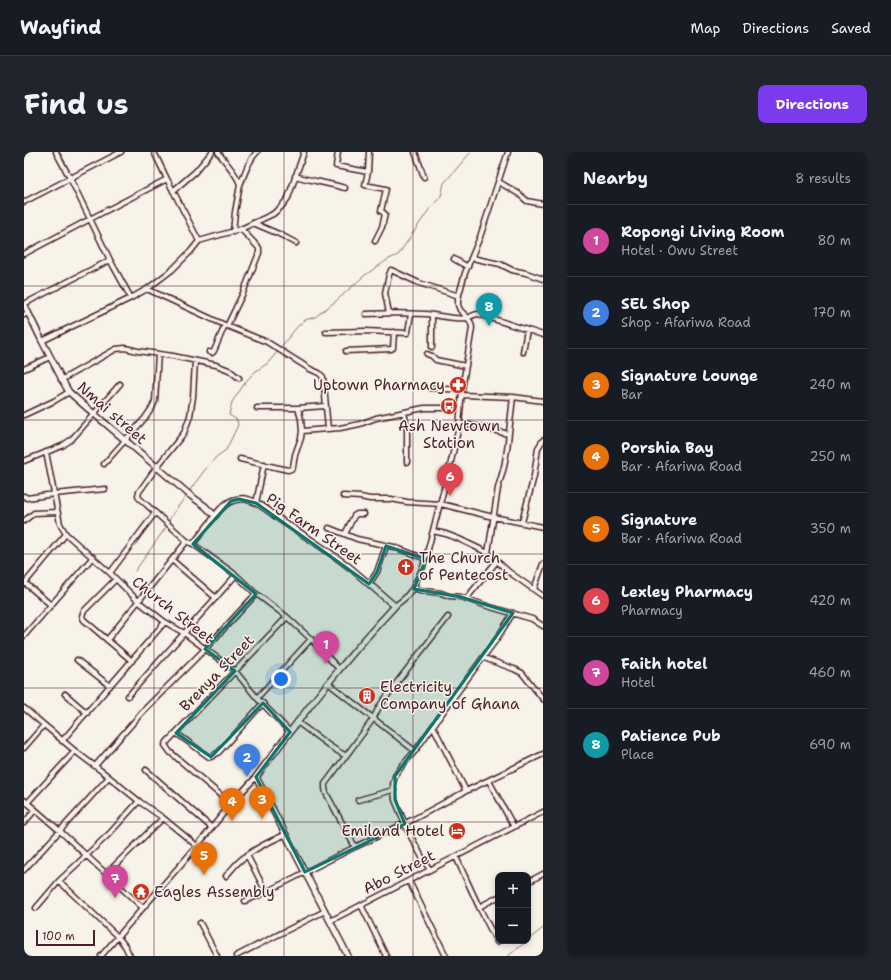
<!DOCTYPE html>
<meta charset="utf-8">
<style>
:root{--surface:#171b24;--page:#20242c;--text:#f1f3f6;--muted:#9ea1a6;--line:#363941;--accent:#7c3aed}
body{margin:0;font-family:"Shantell Sans",sans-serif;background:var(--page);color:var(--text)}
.controls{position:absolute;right:12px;bottom:12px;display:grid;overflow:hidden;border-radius:8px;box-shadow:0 2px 6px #0003}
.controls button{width:36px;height:36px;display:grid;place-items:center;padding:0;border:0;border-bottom:1px solid var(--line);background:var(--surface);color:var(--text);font:20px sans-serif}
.scale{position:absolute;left:12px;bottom:10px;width:59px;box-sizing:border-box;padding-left:4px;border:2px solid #4a1f2b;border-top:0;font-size:11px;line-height:14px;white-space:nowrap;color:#4a1f2b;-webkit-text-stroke:3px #f7f3e8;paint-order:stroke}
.you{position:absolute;left:257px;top:527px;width:14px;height:14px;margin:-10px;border:3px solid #fff;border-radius:50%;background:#1a73e8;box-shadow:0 0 0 6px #1a73e833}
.badge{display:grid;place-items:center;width:26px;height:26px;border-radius:50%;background:var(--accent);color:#fff;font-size:13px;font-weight:700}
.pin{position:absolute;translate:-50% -33px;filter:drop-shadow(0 1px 2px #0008)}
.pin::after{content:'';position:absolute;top:21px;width:14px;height:12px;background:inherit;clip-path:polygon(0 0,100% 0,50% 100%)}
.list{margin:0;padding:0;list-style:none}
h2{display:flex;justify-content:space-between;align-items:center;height:52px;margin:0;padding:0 16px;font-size:17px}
h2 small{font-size:13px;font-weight:400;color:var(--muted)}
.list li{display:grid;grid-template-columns:26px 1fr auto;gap:12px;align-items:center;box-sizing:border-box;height:72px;padding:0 16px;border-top:1px solid var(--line)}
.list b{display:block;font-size:15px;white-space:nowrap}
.list p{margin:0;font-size:13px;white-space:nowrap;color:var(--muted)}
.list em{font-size:13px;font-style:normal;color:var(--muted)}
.map{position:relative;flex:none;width:519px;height:804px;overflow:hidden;border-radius:8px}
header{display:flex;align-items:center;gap:24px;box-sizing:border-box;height:56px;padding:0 20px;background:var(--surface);border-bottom:1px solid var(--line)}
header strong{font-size:19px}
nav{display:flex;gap:22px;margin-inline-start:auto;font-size:14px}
.intro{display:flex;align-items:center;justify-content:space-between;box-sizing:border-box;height:96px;padding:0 24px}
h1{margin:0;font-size:28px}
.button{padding:10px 18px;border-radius:8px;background:var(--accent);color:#fff;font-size:14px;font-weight:700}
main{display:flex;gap:24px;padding:0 24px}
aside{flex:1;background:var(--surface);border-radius:8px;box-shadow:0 2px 6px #0003}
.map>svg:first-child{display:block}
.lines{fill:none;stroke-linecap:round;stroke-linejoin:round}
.stream{stroke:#8e7275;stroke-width:1}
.minor-casing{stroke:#4a1f2b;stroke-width:7}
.tertiary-casing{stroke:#4a1f2b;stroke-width:8}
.minor{stroke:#f7f3e8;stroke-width:4}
.tertiary{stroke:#f7f3e8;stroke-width:5}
.marked{fill:#0f766e;fill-opacity:0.2;stroke:#0f766e;stroke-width:3;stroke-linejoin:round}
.grid{fill:none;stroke:#4a1f2b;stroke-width:1;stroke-opacity:0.55}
.labels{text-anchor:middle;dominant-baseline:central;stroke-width:3;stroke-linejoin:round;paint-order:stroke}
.poi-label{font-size:15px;fill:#4a1f2b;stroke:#f7f3e8;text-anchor:start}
.street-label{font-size:15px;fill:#4a1f2b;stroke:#f7f3e8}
</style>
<header>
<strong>Wayfind</strong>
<nav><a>Map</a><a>Directions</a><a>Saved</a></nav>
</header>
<div class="intro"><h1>Find us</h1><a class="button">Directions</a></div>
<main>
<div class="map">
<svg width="519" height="804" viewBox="0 0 519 804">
<rect width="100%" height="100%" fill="#f7f3e8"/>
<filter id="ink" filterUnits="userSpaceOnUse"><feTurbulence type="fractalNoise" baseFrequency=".025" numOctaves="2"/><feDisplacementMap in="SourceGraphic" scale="8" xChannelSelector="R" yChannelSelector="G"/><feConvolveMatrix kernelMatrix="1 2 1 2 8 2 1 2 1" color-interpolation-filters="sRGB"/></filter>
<g filter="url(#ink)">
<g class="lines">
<path class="stream" d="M 256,196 L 273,175 L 281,168 L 291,165 L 312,149 L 341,123 L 365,107 L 374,103 L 404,59 L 417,44 L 420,31 L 447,0
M 166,338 L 180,319 L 192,305 L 202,298 L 214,273 L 213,268 L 205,263 L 208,250 L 223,228 L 232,219 L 244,211 L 253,200
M 144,370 L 150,360 L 163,343
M 111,419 L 143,374
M 504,788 L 519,776
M 484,804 L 503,789"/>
<g class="minor-casing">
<path id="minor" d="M 130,0 L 143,27 L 175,89
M 194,0 C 200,9 214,23 216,33 L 211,60 L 209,80
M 314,0 L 312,14 L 344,20
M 345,0 L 344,20 L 341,33 L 362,37 L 357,59 L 361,62 L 358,75 L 351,89
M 391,0 L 400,25
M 271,24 C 288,29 304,31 321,36
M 475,30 L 495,42 L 503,49 L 519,52
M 216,33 C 221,21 224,9 233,0
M 149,39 L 171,20 L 188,0
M 0,50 L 97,0
M 229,71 L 255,82 L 272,91
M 0,102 L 66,67 L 143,27
M 448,106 L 476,112 L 488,118 L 502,121 L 519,127
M 430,107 L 444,115
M 123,137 L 148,118 L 167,99 L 175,89 L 217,77 L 249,62 L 257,55 L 264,46 L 280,0
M 107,146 L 123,137 L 203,174 L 243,190 L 286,217 L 295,221 L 299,225 L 300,233 L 304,277
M 0,152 L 86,108 L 46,26 L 32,0
M 365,161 L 361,141 L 365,123 L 367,118 L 395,131 L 435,144
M 342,162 C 362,161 382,161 402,162 C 414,163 431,168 443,166 C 447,165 450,162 454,162 L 519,183
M 0,163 L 4,161
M 203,174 L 219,141 L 235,101 L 235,96 L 217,77
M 302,180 L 342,179 L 383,181 L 384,180 L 387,162
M 18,189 L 107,146 L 86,108
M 408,195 L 408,163
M 322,199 L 367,197 L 369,196 L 370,180
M 185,200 L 188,201 L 190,199 L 201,173
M 499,200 L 503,178
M 403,202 L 408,204 L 412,208 L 442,214
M 0,217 L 26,205
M 37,228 L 92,197 L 101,196 L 114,199 L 149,204 L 192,213 L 205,218 L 215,226
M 406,236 L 438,238
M 438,243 L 489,245 L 519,249
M 233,256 L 274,256 L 301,254
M 380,260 L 383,276 L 383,310
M 0,263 L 30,249 L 45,240
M 435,271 L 461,276 L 484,282
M 278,279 L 316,276 L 336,272 L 352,266 L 400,256 L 436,256
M 22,300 L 36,372 L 42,382 L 86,421 L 115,450 L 141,470 L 160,481 L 211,519 L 233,546 L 266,580
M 216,307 L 255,316 L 264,318 L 267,317 L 269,315 L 271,303 L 277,286 L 278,279 L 277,267 L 274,256
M 0,309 L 38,294 L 48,287 L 96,232
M 80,312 L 121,266 L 128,256 L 131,249 L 134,202
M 0,344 L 3,346 L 30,342 L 81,337
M 319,344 L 336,345 L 346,347 L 367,347 L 383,350 L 417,352 L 469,365 L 519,375
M 232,351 L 240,312
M 191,364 L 169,392 L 212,423 L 230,440 L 263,465 L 287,487 L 315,517
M 0,369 L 10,361 L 33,360
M 498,370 L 510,324 L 514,296 L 519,288
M 305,376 L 333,387 L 370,395 L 402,407
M 409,379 L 422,382 L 435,387 L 464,401 L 485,420 L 519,444
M 321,382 L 330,364 L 333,362 L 340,362
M 169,392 L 163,389 L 115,346 L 114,343 L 115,340 L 132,316 L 160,281 L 166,264 L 169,245 L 171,209
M 464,401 L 474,336 L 480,315 L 483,298 L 489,245
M 148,408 L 192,446
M 86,421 L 131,361
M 92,427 L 61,458 C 58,462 57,464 60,468 L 108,509
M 1,431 L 27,453
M 0,432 L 42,382
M 345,432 L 353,420 L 362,394
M 389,436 L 400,439 L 417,441 L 425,444 L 437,445 L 463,454 L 508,467 L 519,474
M 510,437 L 519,412
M 442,447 L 473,409
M 371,454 L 381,446 L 389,436 L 399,415 L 403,401 L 426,314 L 435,274 L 438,238 L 448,176 L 447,171 L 444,166 L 436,158 L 434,153 L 434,146 L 441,121 L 456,85 L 484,0
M 0,484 L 69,405
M 83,488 L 163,389
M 460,506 L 490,517 L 498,521 L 519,547
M 53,508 L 86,534
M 304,531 L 391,599
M 41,542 L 63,561
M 104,544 L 212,423
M 233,546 L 287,487
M 0,556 L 51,599 L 80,621 L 116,650 L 139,666 L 173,694
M 273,570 L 307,595 L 322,604
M 409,574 L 442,639
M 152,581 L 185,605 L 187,605 L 195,600 L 239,551
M 38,589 L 141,470
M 0,596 L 20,573
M 71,614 L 122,556 L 181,497 L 232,442
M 122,618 L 188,676
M 465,629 L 490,675
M 0,648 L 36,679 L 119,756
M 334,648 L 369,638
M 3,651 L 51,599
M 207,652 L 146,600 L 141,593 L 143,590 L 263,465
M 0,671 L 11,658
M 331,695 L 302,641 L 301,636 L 301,632 L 307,624 L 339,581 L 349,567 L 355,555 L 374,529 L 424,465
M 223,703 L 242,740
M 432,705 L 455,755 L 473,790
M 0,718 L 85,625
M 406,718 L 399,707 L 384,679 L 371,648 L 369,632 L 371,624 L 378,614 L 391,599 L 429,546 L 472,488 L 489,461
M 82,722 L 139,666
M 202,724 C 208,717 214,709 222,704 C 234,694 248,689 262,682
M 385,729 L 422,804
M 504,730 L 519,722
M 221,749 L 236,743 L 331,695 L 390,667 L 442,639 L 519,602
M 337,753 L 362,804
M 455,755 L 474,745
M 12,756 L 35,729
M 306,769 L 519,660
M 176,771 L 193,804
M 77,804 L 173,694 L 207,652 L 232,625
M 106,804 L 101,794 L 94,785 L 35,729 L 85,682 L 115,649
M 212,804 L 301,759"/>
</g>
<g class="tertiary-casing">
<path id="tertiary" d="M 0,152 L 18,189 L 42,235 L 45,240 L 62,255 L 167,344 L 181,354 L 191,364 C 197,356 204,348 215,347 C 230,345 247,361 258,369 C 280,383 303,398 324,414 C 340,427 355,441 371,454 C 320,508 276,566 232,625 L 324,804"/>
</g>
<use href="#minor" class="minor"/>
<use href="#tertiary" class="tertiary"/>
</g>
</g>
<path class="marked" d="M 215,347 L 232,351 L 345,432 L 353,420 L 362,394 L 402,407 L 390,437 L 437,445 L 489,461 L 371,624 L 371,648 L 381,672 L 281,720 L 232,625 L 266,580 L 239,551 L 187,605 L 152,581 L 211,519 L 181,497 L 232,442 L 169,392 L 207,349 Z"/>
<path class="grid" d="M 130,0 L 130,804M 260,0 L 260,804M 389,0 L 389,804M 0,134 L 519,134M 0,268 L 519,268M 0,402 L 519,402M 0,536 L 519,536M 0,670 L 519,670"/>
<defs>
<g id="pharmacy-disc" transform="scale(0.9)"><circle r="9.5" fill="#c8321e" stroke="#f7f3e8"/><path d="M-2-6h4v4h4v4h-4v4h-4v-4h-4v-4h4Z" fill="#fff"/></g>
<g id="bus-disc" transform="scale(0.9)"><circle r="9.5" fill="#c8321e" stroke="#f7f3e8"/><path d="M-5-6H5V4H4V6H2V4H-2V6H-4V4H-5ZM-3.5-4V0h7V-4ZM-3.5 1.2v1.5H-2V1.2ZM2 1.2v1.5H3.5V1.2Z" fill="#fff"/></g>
<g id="church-disc" transform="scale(0.9)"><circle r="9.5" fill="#c8321e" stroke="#f7f3e8"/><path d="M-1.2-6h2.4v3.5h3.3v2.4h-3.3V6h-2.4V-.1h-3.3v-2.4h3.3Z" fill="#fff"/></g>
<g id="building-disc" transform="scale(0.9)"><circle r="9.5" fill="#c8321e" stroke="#f7f3e8"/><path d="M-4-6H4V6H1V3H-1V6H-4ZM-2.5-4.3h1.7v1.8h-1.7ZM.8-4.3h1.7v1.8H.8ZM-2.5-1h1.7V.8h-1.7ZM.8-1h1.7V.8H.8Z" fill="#fff"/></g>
<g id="hotel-disc" transform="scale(0.9)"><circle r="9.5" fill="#c8321e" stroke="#f7f3e8"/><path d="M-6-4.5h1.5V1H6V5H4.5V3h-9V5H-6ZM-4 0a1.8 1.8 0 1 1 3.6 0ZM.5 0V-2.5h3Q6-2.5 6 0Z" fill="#fff"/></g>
<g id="temple-disc" transform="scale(0.9)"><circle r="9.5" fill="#c8321e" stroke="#f7f3e8"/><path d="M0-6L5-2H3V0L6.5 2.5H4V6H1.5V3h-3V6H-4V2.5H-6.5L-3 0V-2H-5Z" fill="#fff"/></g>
</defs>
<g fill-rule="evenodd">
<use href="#pharmacy-disc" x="434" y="233"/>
<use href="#bus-disc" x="425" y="254"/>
<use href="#church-disc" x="382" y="415"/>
<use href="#building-disc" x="343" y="544"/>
<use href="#hotel-disc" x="433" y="679"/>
<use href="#temple-disc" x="117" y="740"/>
</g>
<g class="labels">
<g class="poi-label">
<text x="421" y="233" text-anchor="end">Uptown Pharmacy</text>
<text x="425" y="274" text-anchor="middle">Ash Newtown<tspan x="425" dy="17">Station</tspan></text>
<text x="395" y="406">The Church<tspan x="395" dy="17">of Pentecost</tspan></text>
<text x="356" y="535">Electricity<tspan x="356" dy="17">Company of Ghana</tspan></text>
<text x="420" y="679" text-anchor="end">Emiland Hotel</text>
<text x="130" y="740">Eagles Assembly</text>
</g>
<g class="street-label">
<text transform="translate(88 261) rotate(41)">Nmai street</text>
<text transform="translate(290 377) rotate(35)">Pig Farm Street</text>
<text transform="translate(149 458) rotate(38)">Church Street</text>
<text transform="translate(193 521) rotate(-46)">Brenya Street</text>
<text transform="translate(375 720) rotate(-27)">Abo Street</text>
</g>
</g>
</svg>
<div class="controls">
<button>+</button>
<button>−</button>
</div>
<div class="scale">100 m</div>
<div class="you"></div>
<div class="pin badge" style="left:302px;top:512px;background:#d1479c">1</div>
<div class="pin badge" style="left:223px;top:625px;background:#3f7fe0">2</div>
<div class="pin badge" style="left:238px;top:667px;background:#e8710a">3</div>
<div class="pin badge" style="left:208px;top:669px;background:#e8710a">4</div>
<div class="pin badge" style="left:180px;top:723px;background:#e8710a">5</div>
<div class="pin badge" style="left:426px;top:344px;background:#e0444e">6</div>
<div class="pin badge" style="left:91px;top:746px;background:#d1479c">7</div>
<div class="pin badge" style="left:465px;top:174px;background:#0f9aa8">8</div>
</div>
<aside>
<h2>Nearby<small>8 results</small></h2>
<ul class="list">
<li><span class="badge" style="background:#d1479c">1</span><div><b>Ropongi Living Room</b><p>Hotel · Owu Street</p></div><em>80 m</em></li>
<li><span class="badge" style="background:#3f7fe0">2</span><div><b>SEL Shop</b><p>Shop · Afariwa Road</p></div><em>170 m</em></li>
<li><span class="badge" style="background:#e8710a">3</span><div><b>Signature Lounge</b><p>Bar</p></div><em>240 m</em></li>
<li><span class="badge" style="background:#e8710a">4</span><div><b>Porshia Bay</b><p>Bar · Afariwa Road</p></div><em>250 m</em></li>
<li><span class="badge" style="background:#e8710a">5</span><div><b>Signature</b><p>Bar · Afariwa Road</p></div><em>350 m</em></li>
<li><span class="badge" style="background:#e0444e">6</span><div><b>Lexley Pharmacy</b><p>Pharmacy</p></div><em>420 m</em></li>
<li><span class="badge" style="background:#d1479c">7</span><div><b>Faith hotel</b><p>Hotel</p></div><em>460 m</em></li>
<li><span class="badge" style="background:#0f9aa8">8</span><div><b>Patience Pub</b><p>Place</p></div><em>690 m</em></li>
</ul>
</aside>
</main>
